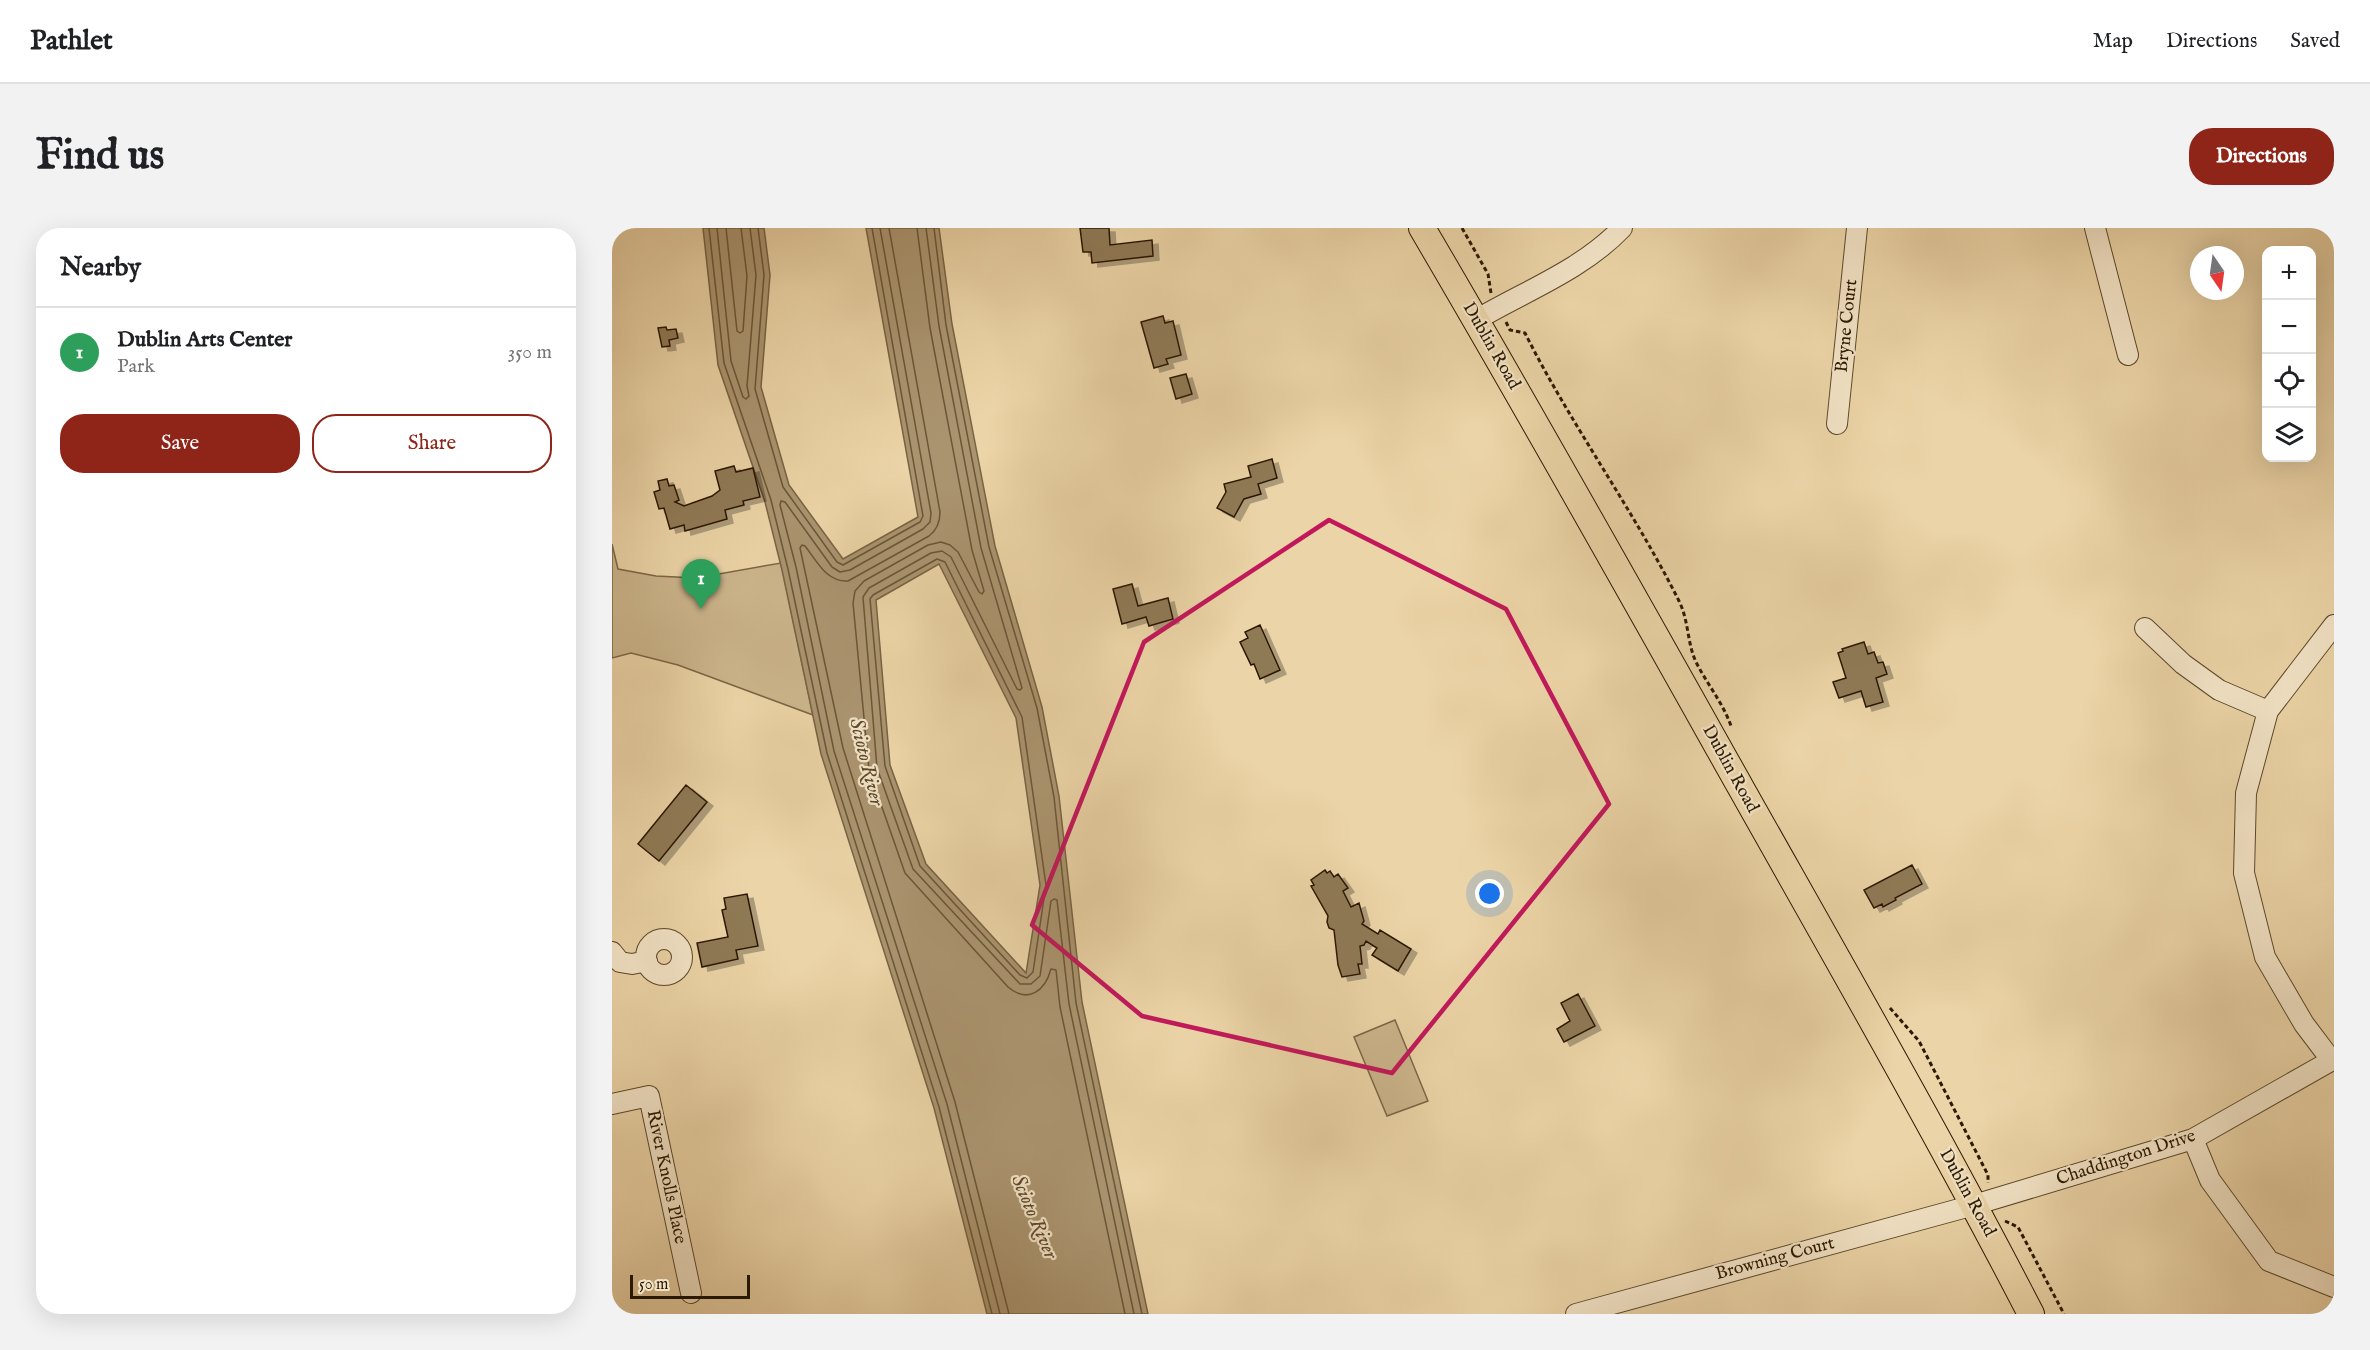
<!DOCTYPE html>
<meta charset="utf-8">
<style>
:root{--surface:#fff;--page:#f2f2f2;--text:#202124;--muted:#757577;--line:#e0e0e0;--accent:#8f2418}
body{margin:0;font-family:"IM FELL English",serif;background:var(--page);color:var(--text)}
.controls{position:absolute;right:18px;top:18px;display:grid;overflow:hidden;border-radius:12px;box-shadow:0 6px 24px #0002}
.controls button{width:54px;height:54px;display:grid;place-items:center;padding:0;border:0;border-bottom:2px solid var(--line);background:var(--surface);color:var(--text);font:30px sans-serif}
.compass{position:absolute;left:1578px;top:18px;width:54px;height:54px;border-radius:50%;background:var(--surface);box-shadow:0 6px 24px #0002;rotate:167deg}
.scale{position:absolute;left:18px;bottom:15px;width:120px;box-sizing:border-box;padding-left:6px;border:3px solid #2c1901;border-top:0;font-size:16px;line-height:21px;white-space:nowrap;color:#2c1901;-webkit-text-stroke:4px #f2e3c6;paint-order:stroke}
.you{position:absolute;left:878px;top:666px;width:21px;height:21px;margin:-15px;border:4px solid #fff;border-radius:50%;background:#1a73e8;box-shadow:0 0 0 9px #1a73e833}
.badge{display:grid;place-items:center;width:39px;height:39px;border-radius:50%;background:var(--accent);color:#fff;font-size:20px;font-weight:700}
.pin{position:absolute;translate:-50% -50px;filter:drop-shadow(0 2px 3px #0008)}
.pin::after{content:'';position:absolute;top:32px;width:21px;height:18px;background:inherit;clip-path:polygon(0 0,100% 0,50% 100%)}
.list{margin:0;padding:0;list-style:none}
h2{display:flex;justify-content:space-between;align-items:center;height:78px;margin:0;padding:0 24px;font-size:26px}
h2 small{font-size:20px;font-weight:400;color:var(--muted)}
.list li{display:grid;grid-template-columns:39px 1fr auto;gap:18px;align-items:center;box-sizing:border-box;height:90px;padding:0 24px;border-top:2px solid var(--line)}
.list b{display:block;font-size:22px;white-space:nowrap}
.list p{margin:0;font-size:20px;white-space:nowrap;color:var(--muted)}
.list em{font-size:20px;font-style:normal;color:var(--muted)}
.actions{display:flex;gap:12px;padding:18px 24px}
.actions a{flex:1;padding:14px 0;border:2px solid var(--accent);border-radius:24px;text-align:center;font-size:21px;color:var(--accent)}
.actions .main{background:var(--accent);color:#fff}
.icon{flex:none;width:33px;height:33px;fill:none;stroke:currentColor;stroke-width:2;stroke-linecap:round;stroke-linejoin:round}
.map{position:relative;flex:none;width:1722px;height:1086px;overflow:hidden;border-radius:24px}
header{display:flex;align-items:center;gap:36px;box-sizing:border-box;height:84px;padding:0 30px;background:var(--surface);border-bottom:2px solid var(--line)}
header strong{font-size:28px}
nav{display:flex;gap:33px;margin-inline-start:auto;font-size:21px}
.intro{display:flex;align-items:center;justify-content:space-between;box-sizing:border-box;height:144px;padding:0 36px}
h1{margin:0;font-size:42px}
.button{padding:15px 27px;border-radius:24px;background:var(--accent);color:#fff;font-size:21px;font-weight:700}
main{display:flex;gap:36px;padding:0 36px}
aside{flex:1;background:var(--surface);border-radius:24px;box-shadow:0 6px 24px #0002}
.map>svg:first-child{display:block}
.green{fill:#cbb48b;stroke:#7c6646;stroke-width:1.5}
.water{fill:#aa946f;stroke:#786343;stroke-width:1.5;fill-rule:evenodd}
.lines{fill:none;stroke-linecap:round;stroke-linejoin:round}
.shore{stroke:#6b5638;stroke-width:1.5}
.building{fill:#8f7a57;stroke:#2c1901;stroke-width:1.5;filter:url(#shadow)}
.minor-casing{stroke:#5c482a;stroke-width:22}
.major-casing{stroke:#2c1901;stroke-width:28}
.path{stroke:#2c1901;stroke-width:3;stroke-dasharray:4.5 3;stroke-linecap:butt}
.minor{stroke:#f2e3c6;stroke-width:20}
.major{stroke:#ebd4a7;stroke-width:26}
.marked{fill:none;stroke:#c2185b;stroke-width:4.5;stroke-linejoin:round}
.labels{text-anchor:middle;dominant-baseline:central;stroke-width:4.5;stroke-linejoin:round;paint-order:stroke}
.street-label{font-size:18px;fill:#2c1901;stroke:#f2e3c6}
.water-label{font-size:20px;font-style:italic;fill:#5e4a2d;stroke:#f2e3c6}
</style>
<header>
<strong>Pathlet</strong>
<nav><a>Map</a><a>Directions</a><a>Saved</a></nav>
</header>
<div class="intro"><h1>Find us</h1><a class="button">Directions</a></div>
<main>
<aside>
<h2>Nearby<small></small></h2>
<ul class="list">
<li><span class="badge" style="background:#2e9e5b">1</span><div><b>Dublin Arts Center</b><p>Park</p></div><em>350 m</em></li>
</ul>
<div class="actions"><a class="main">Save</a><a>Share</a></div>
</aside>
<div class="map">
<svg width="1722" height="1086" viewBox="0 0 1722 1086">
<defs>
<filter id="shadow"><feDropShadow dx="6" dy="4" stdDeviation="0" flood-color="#0004"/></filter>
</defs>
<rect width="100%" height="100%" fill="#ebd4a7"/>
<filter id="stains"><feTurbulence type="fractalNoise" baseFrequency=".00333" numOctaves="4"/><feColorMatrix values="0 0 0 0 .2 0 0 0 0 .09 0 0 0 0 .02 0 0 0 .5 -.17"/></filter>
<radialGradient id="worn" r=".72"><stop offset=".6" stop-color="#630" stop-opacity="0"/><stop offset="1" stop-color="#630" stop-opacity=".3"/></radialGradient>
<path class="green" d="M 0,316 L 6,341 L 44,348 L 84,350 L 169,335 L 201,487 L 66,437 L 19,425 L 0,430 Z
M 783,792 L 816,873 L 775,888 L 742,809 Z"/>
<path class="water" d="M 91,0 L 152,0 L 158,47 L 149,159 L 177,257 L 231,331 L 306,289 L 254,0 L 327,0 L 340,96 L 383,318 L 430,479 L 447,568 L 470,774 L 536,1086 L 375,1086 L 322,880 L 209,526 L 170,342 L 153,274 L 106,137 ZM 327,336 L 404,490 L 428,657 L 414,745 L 314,636 L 278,537 L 264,372 Z"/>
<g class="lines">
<path class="shore" d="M 97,0 L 112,135 L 159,272 L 176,341 L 215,525 L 327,879 L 380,1086
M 105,0 L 119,133 L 131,169 L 134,171 L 137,168 L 135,158 L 144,47 L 138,0
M 114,0 L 125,103 L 128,105 L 131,103 L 135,48 L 129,0
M 146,0 L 152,47 L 143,161 L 171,259 L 225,334 L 231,337 L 308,294 L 311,288 L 260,0
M 268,0 L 319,285 L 318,294 L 311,301 L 238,342 L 228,344 L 220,339 L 173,274 L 169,273 L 168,277 L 184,339 L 222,523 L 335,876 L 388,1086
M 277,0 L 328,284 C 328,294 325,302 317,308 L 236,353 C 214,354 205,333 193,318 L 190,317 L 188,320 L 231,520 L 343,874 L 397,1086
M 305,0 L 318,100 L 360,322 L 372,363 L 370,366 L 367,364 L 346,324 L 338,317 L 329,314 L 316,317 L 252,353 L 243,363 L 241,375 L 257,542 L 293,645 L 396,759 C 416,776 433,763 439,741 L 444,742 L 448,779 L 513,1086
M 314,0 L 327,98 L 369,320 L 410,460 L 408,462 L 405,461 L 339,329 L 330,323 L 319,325 L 257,360 L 251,369 L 265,540 L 301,641 L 408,756 L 419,756 L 428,748 L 439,673 L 442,671 L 445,672 L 457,776 L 522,1086
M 322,0 L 334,97 L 377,319 L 425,480 L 442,569 L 464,775 L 530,1086
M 325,331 L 333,334 L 410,489 L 434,657 L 421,744 L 415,750 L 408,747 L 308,638 L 273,538 L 258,371 L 261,367 Z"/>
</g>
<path class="building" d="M 468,0 L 497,0 L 498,17 L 540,12 L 541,28 L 480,35 L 479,24 L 471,24 Z
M 551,88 L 553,95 L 561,93 L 569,127 L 554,131 L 556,136 L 542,140 L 529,94 Z
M 54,99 L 55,102 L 64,101 L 66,110 L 57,112 L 58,118 L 50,119 L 46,100 Z
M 574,146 L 580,166 L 564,171 L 558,150 Z
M 660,231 L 665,250 L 646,256 L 649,266 L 632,271 L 622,289 L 605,280 L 614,264 L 612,256 L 639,249 L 636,238 Z
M 122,238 L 124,244 L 141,240 L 148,269 L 131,273 L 132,277 L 113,282 L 115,291 L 73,303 L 72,297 L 58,301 L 52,280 L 47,281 L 42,264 L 48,262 L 46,253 L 55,251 L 57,258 L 62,257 L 67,272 L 63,274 L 72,278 L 100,268 L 108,262 L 103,243 Z
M 520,356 L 526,378 L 556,370 L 561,391 L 537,398 L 534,389 L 510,396 L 501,361 Z
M 648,397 L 668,442 L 648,451 L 642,436 L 639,437 L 628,414 L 636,410 L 633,404 Z
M 1252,414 L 1256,426 L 1262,424 L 1266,435 L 1271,434 L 1275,446 L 1264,450 L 1271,474 L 1254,479 L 1249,463 L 1227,470 L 1221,454 L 1234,450 L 1226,425 L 1231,423 L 1230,421 Z
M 74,557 L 95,574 L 47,633 L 26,616 Z
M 1300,637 L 1310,656 L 1283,670 L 1284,672 L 1271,679 L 1270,676 L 1262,680 L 1252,662 Z
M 713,642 L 715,645 L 718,643 L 722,649 L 726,646 L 736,660 L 731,663 L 739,679 L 747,675 L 752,693 L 750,696 L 766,706 L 768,702 L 799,721 L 786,743 L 760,727 L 765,720 L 754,713 L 752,717 L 748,718 L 750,736 L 746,736 L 748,746 L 730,749 L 726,737 L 722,702 L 717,700 L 715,694 L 716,688 L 699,658 L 702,657 L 699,652 Z
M 135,666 L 146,718 L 124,722 L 126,731 L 90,739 L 85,715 L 116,709 L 110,682 L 114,681 L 112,670 Z
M 966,766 L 983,798 L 952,814 L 945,801 L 958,793 L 949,775 Z"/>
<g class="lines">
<g class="minor-casing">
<path id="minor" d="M 1483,0 L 1516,127
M 864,92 C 913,63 970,42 1010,0
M 1225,196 L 1245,0
M 1533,400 L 1571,436 L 1607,462 L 1656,483
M34 729a18 18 0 1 1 36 0a18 18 0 1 1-36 0Z
M 0,724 L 8,734 L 20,736 L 35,733
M 1720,833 L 1692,796 L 1653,729 L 1632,645 L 1634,565 L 1656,483 L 1722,397
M 0,876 L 37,868 L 79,1065
M 1581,911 L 1598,952 L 1657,1033 L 1722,1059
M 964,1086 L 1362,977 L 1581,911 L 1722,831"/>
</g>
<g class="major-casing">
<path id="major" d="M 810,0 C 919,185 1024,373 1129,560 C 1227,734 1327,908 1419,1086"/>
</g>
<path class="path" d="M 850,0 L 876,46 L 879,65
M 894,94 L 898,102 L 913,105 C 959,197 1021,281 1067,373 C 1077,393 1075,415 1084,434 C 1095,456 1111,475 1119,498
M 1278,780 L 1307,813 L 1376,947 L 1376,955
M 1393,993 L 1406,999 L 1452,1086"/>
<use href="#minor" class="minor"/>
<use href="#major" class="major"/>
</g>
<path class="marked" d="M 717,292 L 894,381 L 997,576 L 780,845 L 530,788 L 420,697 L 532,414 Z"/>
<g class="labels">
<g class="street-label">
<text transform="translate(1235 98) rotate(-84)">Bryne Court</text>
<text transform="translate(879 118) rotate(60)">Dublin Road</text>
<text transform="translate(1118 541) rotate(61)">Dublin Road</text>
<text transform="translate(1514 930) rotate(-18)">Chaddington Drive</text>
<text transform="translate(54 949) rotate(78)">River Knolls Place</text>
<text transform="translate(1355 965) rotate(61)">Dublin Road</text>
<text transform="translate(1163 1031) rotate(-15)">Browning Court</text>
</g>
<g class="water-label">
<text transform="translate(254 534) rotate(76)">Scioto River</text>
<text transform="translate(422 989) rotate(67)">Scioto River</text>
</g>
</g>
<rect width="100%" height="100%" filter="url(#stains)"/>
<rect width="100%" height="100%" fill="url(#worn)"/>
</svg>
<div class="controls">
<button>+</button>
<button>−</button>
<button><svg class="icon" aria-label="locate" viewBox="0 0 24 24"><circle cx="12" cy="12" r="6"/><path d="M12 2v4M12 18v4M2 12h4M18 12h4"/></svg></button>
<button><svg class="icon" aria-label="layers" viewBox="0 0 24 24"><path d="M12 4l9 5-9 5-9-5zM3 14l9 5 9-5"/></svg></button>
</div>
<svg class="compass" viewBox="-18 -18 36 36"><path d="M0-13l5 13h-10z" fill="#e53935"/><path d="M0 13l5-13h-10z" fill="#757577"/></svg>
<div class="scale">50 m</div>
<div class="you"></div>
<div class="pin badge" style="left:89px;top:381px;background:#2e9e5b">1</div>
</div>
</main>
